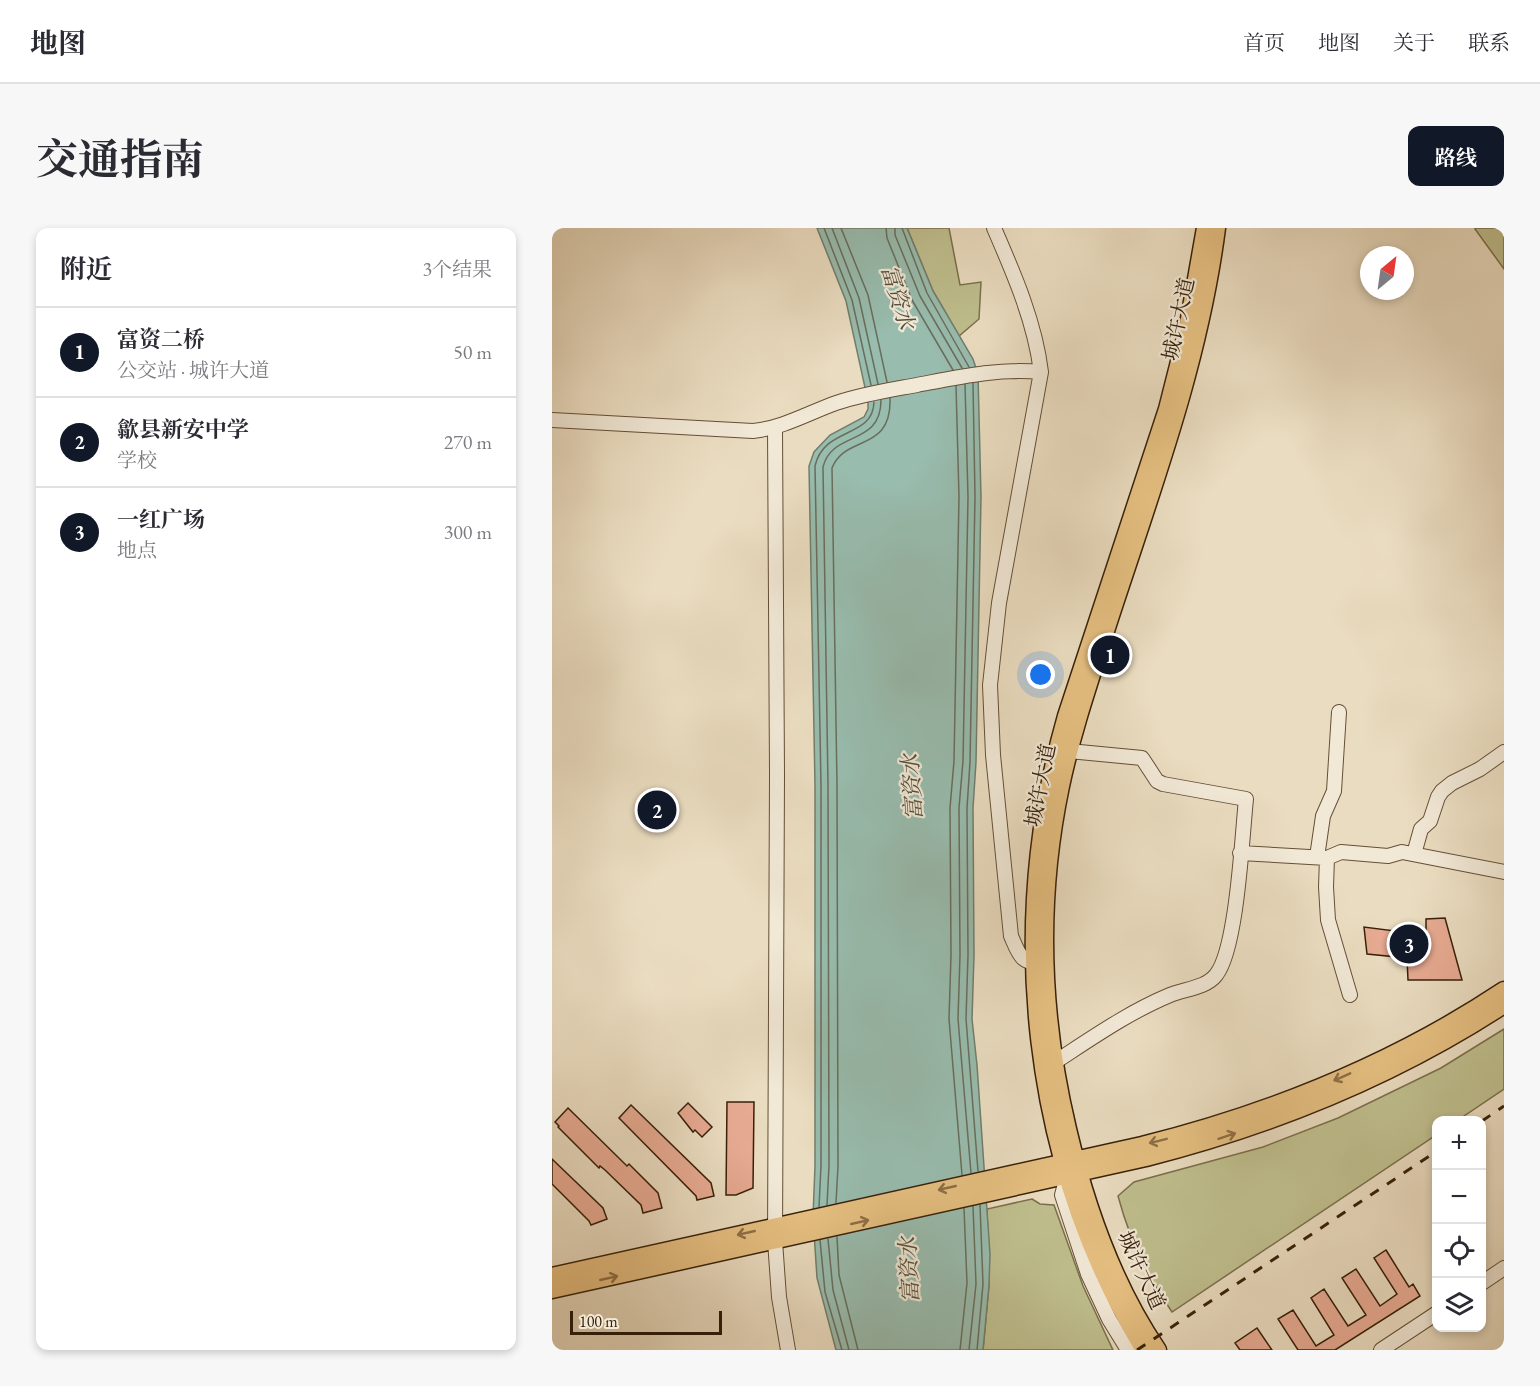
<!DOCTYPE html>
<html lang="zh">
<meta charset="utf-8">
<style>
:root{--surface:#fff;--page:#f7f7f7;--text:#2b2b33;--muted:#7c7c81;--line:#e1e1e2;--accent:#111827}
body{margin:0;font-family:"EB Garamond","Noto Serif SC",serif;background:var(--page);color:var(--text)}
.controls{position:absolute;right:18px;bottom:18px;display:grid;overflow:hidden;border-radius:12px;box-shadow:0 3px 9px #0003}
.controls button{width:54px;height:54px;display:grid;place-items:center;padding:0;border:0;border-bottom:2px solid var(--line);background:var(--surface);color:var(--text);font:30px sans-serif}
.compass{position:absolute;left:808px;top:18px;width:54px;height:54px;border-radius:50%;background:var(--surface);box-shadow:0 3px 9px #0003;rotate:29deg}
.scale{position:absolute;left:18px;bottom:15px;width:152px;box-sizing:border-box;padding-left:6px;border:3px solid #372009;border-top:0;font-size:16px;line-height:21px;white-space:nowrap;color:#372009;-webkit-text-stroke:4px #f1e8d6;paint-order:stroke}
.you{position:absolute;left:489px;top:447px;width:21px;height:21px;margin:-15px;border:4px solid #fff;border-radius:50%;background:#1a73e8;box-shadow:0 0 0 9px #1a73e833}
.badge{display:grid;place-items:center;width:39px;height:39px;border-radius:50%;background:var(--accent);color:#fff;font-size:20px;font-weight:700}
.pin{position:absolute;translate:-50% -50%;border:3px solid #fff;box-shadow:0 2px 6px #0006}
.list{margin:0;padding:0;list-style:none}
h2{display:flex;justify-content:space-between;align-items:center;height:78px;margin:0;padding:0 24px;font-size:26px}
h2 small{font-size:20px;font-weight:400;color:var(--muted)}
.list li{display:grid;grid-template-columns:39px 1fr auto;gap:18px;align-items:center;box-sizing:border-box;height:90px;padding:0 24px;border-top:2px solid var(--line)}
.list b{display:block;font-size:22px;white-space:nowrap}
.list p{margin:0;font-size:20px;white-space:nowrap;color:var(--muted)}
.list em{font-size:20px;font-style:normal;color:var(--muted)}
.icon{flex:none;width:33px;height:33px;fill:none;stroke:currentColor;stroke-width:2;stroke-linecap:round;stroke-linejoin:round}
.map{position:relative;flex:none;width:952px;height:1122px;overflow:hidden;border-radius:12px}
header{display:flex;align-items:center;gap:36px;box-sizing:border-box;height:84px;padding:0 30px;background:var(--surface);border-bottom:2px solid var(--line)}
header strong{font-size:28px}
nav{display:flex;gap:33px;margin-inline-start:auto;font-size:21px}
.intro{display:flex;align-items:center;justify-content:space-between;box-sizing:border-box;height:144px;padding:0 36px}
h1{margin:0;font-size:42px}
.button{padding:15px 27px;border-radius:12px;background:var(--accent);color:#fff;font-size:21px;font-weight:700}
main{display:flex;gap:36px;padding:0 36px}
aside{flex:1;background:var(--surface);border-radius:12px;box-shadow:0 3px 9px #0003}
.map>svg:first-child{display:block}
.green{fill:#bfbe8d;stroke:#7b6f4b;stroke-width:1.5}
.water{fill:#98bcae;stroke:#717e6c;stroke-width:1.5}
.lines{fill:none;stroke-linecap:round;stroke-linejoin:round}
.shore{stroke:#686e5c;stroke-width:1.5}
.building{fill:#e7aa92;stroke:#372009;stroke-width:1.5}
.minor-casing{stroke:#644f37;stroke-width:16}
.major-casing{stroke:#372009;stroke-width:19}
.minor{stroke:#f1e8d6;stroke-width:14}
.major{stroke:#e5be80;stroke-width:16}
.rail{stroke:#372009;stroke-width:3;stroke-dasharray:10 10;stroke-linecap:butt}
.oneway{stroke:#8e6f44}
.labels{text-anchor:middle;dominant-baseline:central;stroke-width:4.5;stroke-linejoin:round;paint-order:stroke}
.street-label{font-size:21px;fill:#372009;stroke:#f1e8d6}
.water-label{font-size:22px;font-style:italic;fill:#544f3b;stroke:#f1e8d6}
</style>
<header>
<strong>地图</strong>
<nav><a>首页</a><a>地图</a><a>关于</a><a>联系</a></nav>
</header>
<div class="intro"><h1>交通指南</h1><a class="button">路线</a></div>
<main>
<aside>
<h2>附近<small>3个结果</small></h2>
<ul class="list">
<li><span class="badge">1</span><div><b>富资二桥</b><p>公交站 · 城许大道</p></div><em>50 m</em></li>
<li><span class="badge">2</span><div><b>歙县新安中学</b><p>学校</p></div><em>270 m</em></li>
<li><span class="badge">3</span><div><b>一红广场</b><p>地点</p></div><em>300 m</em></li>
</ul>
</aside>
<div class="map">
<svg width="952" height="1122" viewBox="0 0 952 1122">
<rect width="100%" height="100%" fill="#eadcc0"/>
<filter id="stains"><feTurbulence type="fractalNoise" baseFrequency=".00333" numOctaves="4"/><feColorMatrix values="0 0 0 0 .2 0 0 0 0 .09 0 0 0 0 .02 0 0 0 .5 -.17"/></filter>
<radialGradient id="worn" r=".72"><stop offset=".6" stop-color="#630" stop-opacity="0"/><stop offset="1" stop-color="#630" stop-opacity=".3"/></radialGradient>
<path class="green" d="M 355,0 L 397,0 L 408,57 L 429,54 L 427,91 L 407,108 L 381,63 Z
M 923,0 L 952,0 L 952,41 L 923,1 Z
M 952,801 L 952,861 L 906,892 L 885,892 L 884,907 L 620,1084 C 595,1048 577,1010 566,968 L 582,954 L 711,919 L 786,890 L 889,840 Z
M 480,971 L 488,976 L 502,977 L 531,1058 L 561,1122 L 431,1122 L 437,1057 L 435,981 Z"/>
<path class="water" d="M 265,0 L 355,0 L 381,63 L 421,131 L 426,146 L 429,269 L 424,534 L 421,580 L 422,727 L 420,791 L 425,837 L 438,1026 L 437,1057 L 431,1122 L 284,1122 L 265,1050 L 261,989 L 263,938 L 263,557 L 257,238 L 262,224 L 278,207 L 312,189 L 316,181 L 316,173 L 294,73 Z"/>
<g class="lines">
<path class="shore" d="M 272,0 L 300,72 L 319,157
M 280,0 L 307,70 L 326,156
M 289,0 L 316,67 L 335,154
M 334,0 L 335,10 L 360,72 L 401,142
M 343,0 L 343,7 L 368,68 L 410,140
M 350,0 L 375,65 L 417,139
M 421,155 L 423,269 L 418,534 L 415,580 L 416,727 L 414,791 L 426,943
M 413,156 L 416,269 L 411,533 L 407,580 L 408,727 L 406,791 L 419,945
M 404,158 L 407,269 L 402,533 L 398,580 L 399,727 L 397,791 L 410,947
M 284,975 L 286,938 L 285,557 L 280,240 C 293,206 340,225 338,170
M 275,977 L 277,938 L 276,557 L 271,239 C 280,202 329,219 329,172
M 267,979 L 269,938 L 269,557 L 263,238 C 272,198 321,211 322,174
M 285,1009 L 287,1047 L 306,1122
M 276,1011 L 281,1062 L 297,1122
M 268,1012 L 273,1064 L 290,1122
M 408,1122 L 415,1055 L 412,980
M 417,1122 L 424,1056 L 421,978
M 425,1122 L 431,1056 L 428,977"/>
</g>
<path class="building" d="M 893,690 L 910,752 L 856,752 L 855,730 L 815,726 L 812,699 L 874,707 L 874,691 Z
M 175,874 L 202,874 L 201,960 L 184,967 L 174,967 Z
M 136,875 L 160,899 L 150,909 L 143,902 L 141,904 L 126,885 Z
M 79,877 L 159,955 L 162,968 L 145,972 L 144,968 L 67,890 Z
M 16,880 L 75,938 L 77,936 L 106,965 L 110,980 L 91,985 L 89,977 L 53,942 L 48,938 L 47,940 L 6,899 L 7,898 L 3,894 Z
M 0,931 L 51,980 L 55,991 L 39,997 L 37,993 L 0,956 Z
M 834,1022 L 857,1059 L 861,1056 L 868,1068 L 783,1122 L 746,1122 L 726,1091 L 741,1082 L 764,1118 L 782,1107 L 759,1070 L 772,1061 L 796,1098 L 814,1087 L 790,1050 L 804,1041 L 828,1078 L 845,1066 L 822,1030 Z
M 705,1100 L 720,1122 L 688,1122 L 683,1115 Z"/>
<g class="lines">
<g class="minor-casing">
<path id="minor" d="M 442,0 C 462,46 483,94 489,144 L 447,375 L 438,457 L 441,527 L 459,708 C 467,726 469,737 491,735
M 0,192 L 201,203 C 231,200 256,185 284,175 C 311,166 338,162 365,157 C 407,149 447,140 489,144
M 223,200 L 225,547 L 223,1013 L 227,1069 L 236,1122
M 688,625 L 775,630 L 789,624 L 836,628 L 850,624 L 952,644
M 862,626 L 869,601 L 878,593 L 886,569 L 890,563 L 900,555 L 928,541 L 952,524
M 765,629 L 771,588 L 782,563 L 787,484
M 775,630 L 774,659 L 776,692 L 798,767
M 503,834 C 540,810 577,784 618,767 C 632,761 654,760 664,747 C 685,721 690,609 694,571 L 611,556 L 605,553 L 590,530 L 517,523
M 515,948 L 510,967 L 536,1046 L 557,1091 L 576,1122
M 930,1055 L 952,1040
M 829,1122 L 885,1085"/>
</g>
<g class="major-casing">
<path id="major" d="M 0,1048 L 590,917 C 718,885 842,835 952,762
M 0,1062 L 594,930 C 720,898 843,848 952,777
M 592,1122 C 477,933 454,698 514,488 L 615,181 L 635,102 L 653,0
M 606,1122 C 561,1056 534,978 516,901 C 489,788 485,672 509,558 C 520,506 537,456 553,406 C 596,272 647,141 665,0"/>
</g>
<use href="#minor" class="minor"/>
<use href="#major" class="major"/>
<path class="rail" d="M 930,893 L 952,878
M 585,1122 L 885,923"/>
</g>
<defs><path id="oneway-shaft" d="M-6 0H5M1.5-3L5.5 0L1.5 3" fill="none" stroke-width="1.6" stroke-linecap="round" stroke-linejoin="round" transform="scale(1.5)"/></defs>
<g class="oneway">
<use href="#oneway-shaft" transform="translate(790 849) rotate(156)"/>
<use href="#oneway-shaft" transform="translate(675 908) rotate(-18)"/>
<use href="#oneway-shaft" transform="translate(606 913) rotate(166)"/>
<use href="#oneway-shaft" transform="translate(395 960) rotate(167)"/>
<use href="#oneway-shaft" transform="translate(308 994) rotate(-13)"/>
<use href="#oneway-shaft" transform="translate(194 1005) rotate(167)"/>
<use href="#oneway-shaft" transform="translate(57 1050) rotate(-13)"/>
</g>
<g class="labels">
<g class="street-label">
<text transform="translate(626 91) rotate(-78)">城许大道</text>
<text transform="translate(488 557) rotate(-79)">城许大道</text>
<text transform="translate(590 1042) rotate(65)">城许大道</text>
</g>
<g class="water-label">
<text transform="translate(346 69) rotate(73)">富资水</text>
<text transform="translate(360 559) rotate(-94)">富资水</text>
<text transform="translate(357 1042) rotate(-93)">富资水</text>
</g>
</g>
<rect width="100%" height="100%" filter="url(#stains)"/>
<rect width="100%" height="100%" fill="url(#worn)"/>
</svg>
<div class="controls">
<button>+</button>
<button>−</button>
<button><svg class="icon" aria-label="locate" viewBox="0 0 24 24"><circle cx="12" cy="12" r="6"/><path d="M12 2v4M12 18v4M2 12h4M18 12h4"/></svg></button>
<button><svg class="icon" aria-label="layers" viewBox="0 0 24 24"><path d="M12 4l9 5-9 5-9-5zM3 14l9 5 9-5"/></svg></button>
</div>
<svg class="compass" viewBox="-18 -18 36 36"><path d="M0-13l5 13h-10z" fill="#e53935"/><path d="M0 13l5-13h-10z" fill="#7c7c81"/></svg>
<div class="scale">100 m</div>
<div class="you"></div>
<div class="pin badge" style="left:558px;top:427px">1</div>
<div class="pin badge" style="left:105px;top:582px">2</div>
<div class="pin badge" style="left:857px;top:716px">3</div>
</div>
</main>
